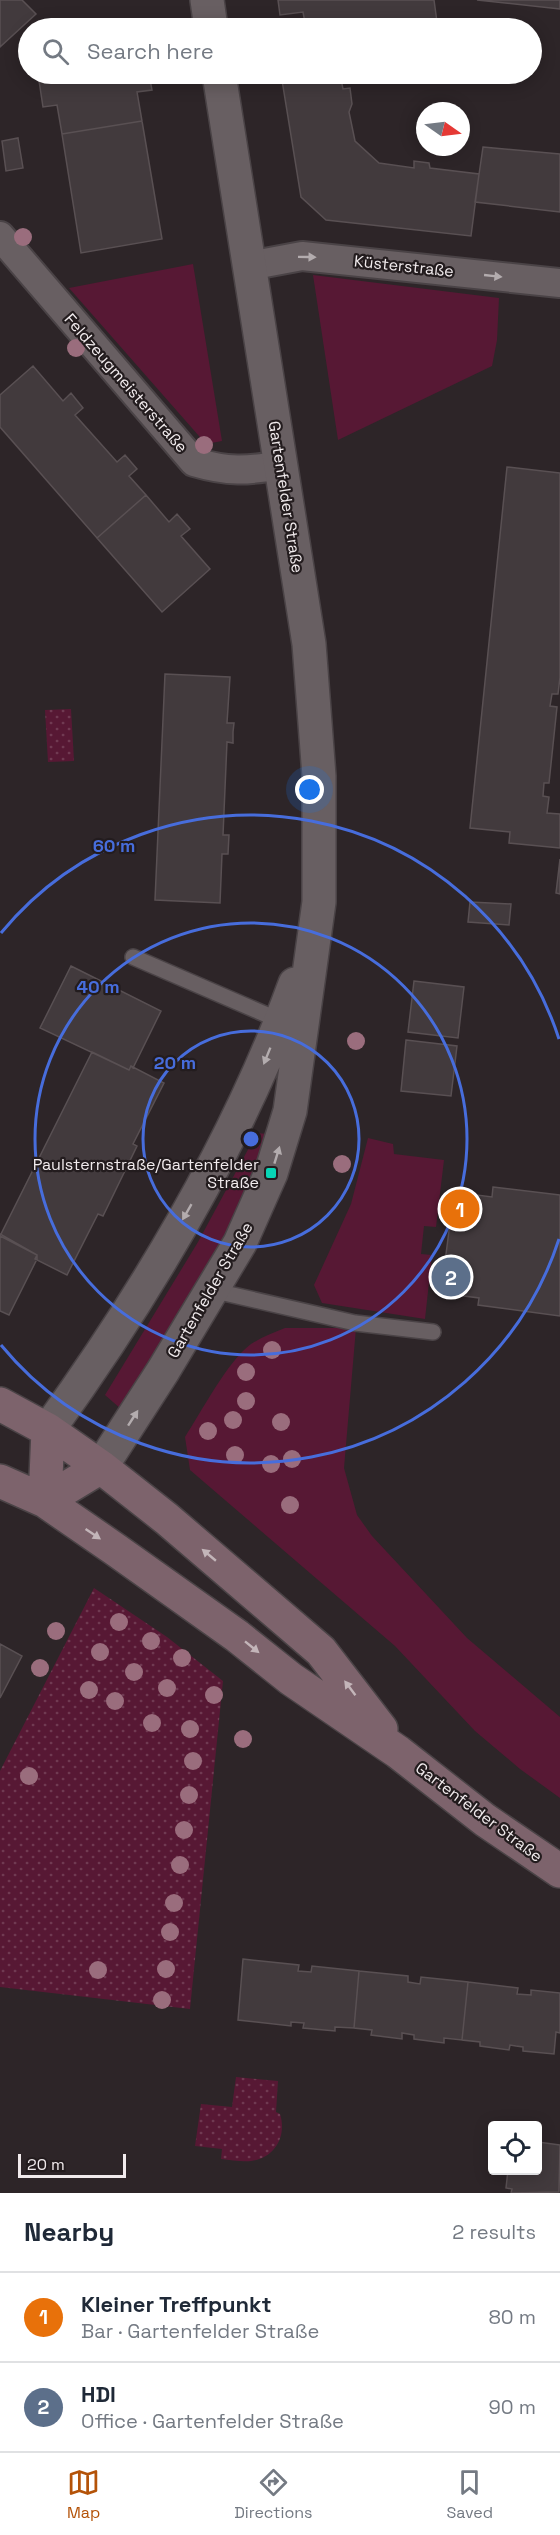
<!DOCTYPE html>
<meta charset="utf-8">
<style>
:root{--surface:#fff;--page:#f6f6f7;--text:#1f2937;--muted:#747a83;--line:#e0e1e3;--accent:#b45309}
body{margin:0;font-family:"Space Grotesk",sans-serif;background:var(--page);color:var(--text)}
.controls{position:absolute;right:18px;bottom:18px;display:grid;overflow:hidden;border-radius:6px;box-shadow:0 3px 15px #0003}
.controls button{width:54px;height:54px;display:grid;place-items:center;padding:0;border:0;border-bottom:2px solid var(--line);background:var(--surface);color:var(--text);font:30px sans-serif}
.compass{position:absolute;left:416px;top:102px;width:54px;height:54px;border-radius:50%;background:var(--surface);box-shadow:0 3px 15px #0003;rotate:104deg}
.scale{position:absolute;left:18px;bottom:15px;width:108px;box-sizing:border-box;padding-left:6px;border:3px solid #f1ebed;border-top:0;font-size:16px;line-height:21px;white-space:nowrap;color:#f1ebed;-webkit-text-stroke:4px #231c1e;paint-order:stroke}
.you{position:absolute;left:310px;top:790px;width:21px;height:21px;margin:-15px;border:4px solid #fff;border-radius:50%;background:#1a73e8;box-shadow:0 0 0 9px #1a73e833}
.badge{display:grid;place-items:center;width:39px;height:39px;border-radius:50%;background:var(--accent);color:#fff;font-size:20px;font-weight:700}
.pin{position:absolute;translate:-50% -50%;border:3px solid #fff;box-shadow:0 2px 6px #0006}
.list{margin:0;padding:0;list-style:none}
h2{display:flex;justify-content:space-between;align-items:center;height:78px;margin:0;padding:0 24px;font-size:26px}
h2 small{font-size:20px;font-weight:400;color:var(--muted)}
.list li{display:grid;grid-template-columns:39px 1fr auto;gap:18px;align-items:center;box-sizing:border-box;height:90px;padding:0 24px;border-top:2px solid var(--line)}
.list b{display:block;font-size:22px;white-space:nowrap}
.list p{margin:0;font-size:20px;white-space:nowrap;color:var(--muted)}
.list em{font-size:20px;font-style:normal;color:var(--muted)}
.icon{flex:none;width:33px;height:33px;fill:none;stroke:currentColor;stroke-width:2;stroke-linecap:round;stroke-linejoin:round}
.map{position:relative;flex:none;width:560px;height:2193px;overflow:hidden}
.search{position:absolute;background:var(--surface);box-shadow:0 3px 15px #0003;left:18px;right:18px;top:18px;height:66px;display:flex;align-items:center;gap:15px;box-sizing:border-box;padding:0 21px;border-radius:33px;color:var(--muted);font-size:22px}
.sheet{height:258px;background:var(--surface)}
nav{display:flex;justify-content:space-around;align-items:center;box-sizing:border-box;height:84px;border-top:2px solid var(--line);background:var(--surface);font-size:16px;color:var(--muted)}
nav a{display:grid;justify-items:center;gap:3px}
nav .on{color:var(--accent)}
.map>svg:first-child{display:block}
.green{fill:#571834}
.park{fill:url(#park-dots)}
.building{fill:#423a3d;stroke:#595053;stroke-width:1.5}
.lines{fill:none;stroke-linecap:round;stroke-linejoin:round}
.service-casing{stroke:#4a4346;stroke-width:18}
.minor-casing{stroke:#4a4346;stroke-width:32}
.tertiary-casing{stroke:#4a4346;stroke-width:36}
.secondary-casing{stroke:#4a4346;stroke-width:36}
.service{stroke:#685f62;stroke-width:15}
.minor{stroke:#685f62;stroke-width:28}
.tertiary{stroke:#685f62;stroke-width:33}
.secondary{stroke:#7d636c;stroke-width:33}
.tree{fill:#9a6d7d}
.oneway{fill:#b3acae}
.oneway2{fill:#c3b5b9}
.ring{fill:none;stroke:#476ddc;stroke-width:3}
.poi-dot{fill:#08d5b5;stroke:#231c1e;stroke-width:2}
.labels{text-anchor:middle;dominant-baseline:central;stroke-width:4.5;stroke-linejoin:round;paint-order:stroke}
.street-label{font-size:16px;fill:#f1ebed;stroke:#231c1e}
.poi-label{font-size:16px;fill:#f1ebed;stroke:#231c1e;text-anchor:end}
.centre{fill:#476ddc;stroke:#231c1e;stroke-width:3}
.ring-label{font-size:18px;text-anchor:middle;font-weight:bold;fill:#476ddc;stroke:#231c1e;stroke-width:4.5;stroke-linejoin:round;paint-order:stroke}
</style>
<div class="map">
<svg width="560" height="2193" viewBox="0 0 560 2193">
<defs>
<pattern id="park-dots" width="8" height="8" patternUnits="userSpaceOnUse" patternTransform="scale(1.5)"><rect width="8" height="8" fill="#571834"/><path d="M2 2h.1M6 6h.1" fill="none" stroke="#703a52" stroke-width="1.8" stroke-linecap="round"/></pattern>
</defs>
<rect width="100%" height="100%" fill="#2d2528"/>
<path class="green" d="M 193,264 L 222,441 L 206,444 L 69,288 Z
M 313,275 L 499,298 L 497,340 L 492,366 L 338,440 Z
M 257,1133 L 267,1134 L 254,1177 L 231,1227 L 121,1409 L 105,1395 L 198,1242 Z
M 368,1138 L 393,1144 L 394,1154 L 444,1160 L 436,1227 L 424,1226 L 421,1254 L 432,1255 L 425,1319 L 322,1303 L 314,1285 L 351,1204 Z
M 285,1328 L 356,1328 L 344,1468 L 357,1515 L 372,1536 L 467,1638 L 560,1717 L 560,1798 L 520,1769 L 475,1731 L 395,1646 L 190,1470 L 185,1437 C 202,1411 227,1362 251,1344 C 262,1337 273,1333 285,1328 Z"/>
<path class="park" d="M 71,709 L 74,761 L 48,762 L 45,710 Z
M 94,1588 L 167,1637 L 223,1681 L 190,2009 L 0,1987 L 0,1771 Z
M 236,2077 L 278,2081 L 276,2112 L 280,2114 C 287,2136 275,2158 251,2161 C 242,2162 231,2160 221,2159 L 222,2149 L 195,2146 L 201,2104 L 232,2107 Z"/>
<path class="building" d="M 0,0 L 22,0 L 36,14 L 0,47 Z
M 278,0 L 434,0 L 437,22 L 435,28 L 306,28 L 303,12 L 280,15 Z
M 477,0 L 560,0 L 560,9 Z
M 38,74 L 149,74 L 152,90 L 137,92 L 142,121 L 62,134 L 57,105 L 43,107 Z
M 281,74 L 340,74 L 343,89 L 350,88 L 352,104 L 349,112 L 355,141 L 379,163 L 414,168 L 414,161 L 429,163 L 430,168 L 479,174 L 471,236 L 326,220 L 301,197 Z
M 142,121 L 162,239 L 81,253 L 62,134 Z
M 18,138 L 23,168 L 6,171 L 2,141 Z
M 483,147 L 560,154 L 560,212 L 475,202 Z
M 33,366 L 63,401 L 71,393 L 83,408 L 75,415 L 117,462 L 125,455 L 137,469 L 129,476 L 146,495 L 97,538 L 0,427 L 0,395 Z
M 507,467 L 560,473 L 560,677 L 558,694 L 552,694 L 550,706 L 557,707 L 549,783 L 544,783 L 543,796 L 549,797 L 547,813 L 560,814 L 560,848 L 509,843 L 510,832 L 470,828 Z
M 146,495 L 169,522 L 177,514 L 190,529 L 181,536 L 210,569 L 162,612 L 97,538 Z
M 165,674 L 230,677 L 227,723 L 234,723 L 233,732 L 233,743 L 227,742 L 223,835 L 229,835 L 228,854 L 222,854 L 220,903 L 155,900 Z
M 560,859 L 560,894 L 556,893 Z
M 470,902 L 511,904 L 509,925 L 468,922 Z
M 71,966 L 161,1011 L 133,1068 L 131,1066 L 129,1070 L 40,1028 Z
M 414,981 L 464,987 L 458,1038 L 408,1032 Z
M 406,1040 L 457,1046 L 451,1096 L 401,1091 Z
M 92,1052 L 129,1070 L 131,1066 L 164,1083 L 133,1144 L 137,1146 L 103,1216 L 98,1214 L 67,1275 L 35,1259 L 37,1255 L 0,1236 Z
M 493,1187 L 560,1195 L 560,1316 L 478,1305 L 479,1298 L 441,1293 L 454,1192 L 492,1197 Z
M 0,1234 L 37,1255 L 37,1259 L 9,1315 L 0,1311 Z
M 0,1644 L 22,1656 L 0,1698 Z
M 243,1959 L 299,1965 L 298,1971 L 311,1972 L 312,1966 L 359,1971 L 354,2028 L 335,2027 L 335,2031 L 303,2028 L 304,2023 L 291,2022 L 291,2026 L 238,2020 Z
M 359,1971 L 408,1976 L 408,1982 L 420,1984 L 421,1977 L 468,1982 L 462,2040 L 444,2038 L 444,2043 L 414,2039 L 414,2035 L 402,2033 L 402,2039 L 371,2035 L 372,2030 L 354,2028 Z
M 468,1982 L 518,1988 L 517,1994 L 531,1995 L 531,1990 L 560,1993 L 560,2033 L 556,2032 L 554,2054 L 523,2051 L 523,2047 L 516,2046 L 510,2045 L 509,2050 L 480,2046 L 480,2042 L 462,2040 Z
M 538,2142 L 560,2145 L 559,2192 L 511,2193 L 512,2189 L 506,2188 L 508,2170 L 538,2170 Z"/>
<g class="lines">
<g class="service-casing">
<path id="service" d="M 133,957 L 281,1021
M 211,1290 L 355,1323 L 433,1332"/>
</g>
<g class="minor-casing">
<path id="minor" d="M 0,236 L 194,462 C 228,472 247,471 281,465
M 249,266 L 302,256 L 560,283"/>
</g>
<g class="tertiary-casing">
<path id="tertiary" d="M 207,0 L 211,28
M 48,1430 C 147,1293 237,1143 295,984
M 101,1467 L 163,1371 L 240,1243 L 271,1173 L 290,1111 L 319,902 L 319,776 L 309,644 L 219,74"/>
</g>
<g class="secondary-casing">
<path id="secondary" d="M 0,1404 L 48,1430 L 101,1467 L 167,1519 L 321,1651 L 381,1729
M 0,1481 L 45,1501 L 116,1550 L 237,1636 L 291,1679 L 398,1752 L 485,1820 L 560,1871
M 45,1501 L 48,1430
M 45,1501 L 101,1467"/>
</g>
<use href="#service" class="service"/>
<use href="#minor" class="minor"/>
<use href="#tertiary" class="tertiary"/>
<use href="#secondary" class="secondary"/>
</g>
<g class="tree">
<circle cx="23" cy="237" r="9"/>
<circle cx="76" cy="348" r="9"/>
<circle cx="204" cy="445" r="9"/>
<circle cx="356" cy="1041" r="9"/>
<circle cx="342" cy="1164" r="9"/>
<circle cx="272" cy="1350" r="9"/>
<circle cx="246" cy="1372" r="9"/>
<circle cx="246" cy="1401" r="9"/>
<circle cx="233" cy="1420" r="9"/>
<circle cx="281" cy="1422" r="9"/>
<circle cx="208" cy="1431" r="9"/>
<circle cx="235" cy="1455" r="9"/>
<circle cx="292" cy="1459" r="9"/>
<circle cx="271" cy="1464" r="9"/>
<circle cx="290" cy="1505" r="9"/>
<circle cx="119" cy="1622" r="9"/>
<circle cx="56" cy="1631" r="9"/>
<circle cx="151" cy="1641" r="9"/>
<circle cx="100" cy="1652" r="9"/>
<circle cx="182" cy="1658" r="9"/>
<circle cx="40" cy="1668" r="9"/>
<circle cx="134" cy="1672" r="9"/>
<circle cx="167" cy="1688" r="9"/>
<circle cx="89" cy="1690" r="9"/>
<circle cx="214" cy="1695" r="9"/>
<circle cx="115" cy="1701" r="9"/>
<circle cx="152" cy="1723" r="9"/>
<circle cx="190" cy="1729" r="9"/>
<circle cx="243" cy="1739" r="9"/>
<circle cx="193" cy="1761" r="9"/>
<circle cx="29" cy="1776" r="9"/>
<circle cx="189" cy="1795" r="9"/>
<circle cx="184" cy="1830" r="9"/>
<circle cx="180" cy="1865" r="9"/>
<circle cx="174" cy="1903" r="9"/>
<circle cx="170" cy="1932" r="9"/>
<circle cx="166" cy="1969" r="9"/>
<circle cx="98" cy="1970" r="9"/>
<circle cx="162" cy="2000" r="9"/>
</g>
<defs><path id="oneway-solid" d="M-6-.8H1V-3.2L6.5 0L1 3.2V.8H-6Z" transform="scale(1.5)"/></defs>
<g class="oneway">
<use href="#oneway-solid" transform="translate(307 257) rotate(1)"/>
<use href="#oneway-solid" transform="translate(493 276) rotate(6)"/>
<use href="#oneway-solid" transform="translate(267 1056) rotate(112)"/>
<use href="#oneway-solid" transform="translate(277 1155) rotate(-73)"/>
<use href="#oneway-solid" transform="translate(187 1212) rotate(120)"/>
<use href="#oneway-solid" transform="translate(133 1418) rotate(-57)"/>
</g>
<g class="oneway2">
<use href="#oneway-solid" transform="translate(93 1534) rotate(34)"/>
<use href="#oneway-solid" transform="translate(209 1555) rotate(-140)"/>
<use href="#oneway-solid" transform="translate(252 1647) rotate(39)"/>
<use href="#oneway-solid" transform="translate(350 1688) rotate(-127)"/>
</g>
<g class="ring">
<circle cx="251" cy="1139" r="108"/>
<circle cx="251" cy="1139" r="216"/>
<path d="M559 1239A324 324 0 0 1 1 1345M1 933A324 324 0 0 1 559 1039"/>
</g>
<rect class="poi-dot" x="265" y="1167" width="12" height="12" rx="3"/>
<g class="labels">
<g class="street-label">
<text transform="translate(404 266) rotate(6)">Küsterstraße</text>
<text transform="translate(126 383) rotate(49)">Feldzeugmeisterstraße</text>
<text transform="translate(286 497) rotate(81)">Gartenfelder Straße</text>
<text transform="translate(210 1290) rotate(-60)">Gartenfelder Straße</text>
<text transform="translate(479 1812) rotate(37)">Gartenfelder Straße</text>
</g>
<g class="poi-label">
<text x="259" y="1164">Paulsternstraße/Gartenfelder<tspan x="259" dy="18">Straße</tspan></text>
</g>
</g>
<circle cx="251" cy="1139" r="9" class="centre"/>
<g class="ring-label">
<text x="114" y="852">60 m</text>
<text x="98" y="993">40 m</text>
<text x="175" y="1069">20 m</text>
</g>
</svg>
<div class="controls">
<button><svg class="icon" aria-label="locate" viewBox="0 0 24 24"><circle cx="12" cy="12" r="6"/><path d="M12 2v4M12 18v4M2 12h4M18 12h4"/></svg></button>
</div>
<svg class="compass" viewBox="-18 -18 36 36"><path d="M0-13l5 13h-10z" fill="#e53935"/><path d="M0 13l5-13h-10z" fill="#747a83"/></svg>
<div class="scale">20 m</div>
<div class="you"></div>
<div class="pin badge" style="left:460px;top:1209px;background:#e8710a">1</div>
<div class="pin badge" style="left:451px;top:1277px;background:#5c6f8a">2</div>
<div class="search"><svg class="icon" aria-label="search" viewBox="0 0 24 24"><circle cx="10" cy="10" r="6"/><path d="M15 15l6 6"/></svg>Search here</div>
</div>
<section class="sheet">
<h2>Nearby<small>2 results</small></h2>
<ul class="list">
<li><span class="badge" style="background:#e8710a">1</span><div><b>Kleiner Treffpunkt</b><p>Bar · Gartenfelder Straße</p></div><em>80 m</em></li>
<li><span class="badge" style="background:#5c6f8a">2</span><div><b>HDI</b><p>Office · Gartenfelder Straße</p></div><em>90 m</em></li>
</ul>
</section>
<nav>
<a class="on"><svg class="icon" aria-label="map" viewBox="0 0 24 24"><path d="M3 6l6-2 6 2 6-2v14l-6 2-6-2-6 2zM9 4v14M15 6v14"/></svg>Map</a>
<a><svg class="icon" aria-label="directions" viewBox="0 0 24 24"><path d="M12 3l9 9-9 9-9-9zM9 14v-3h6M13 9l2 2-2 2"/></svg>Directions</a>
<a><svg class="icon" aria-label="saved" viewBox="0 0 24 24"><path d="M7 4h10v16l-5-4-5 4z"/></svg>Saved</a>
</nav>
